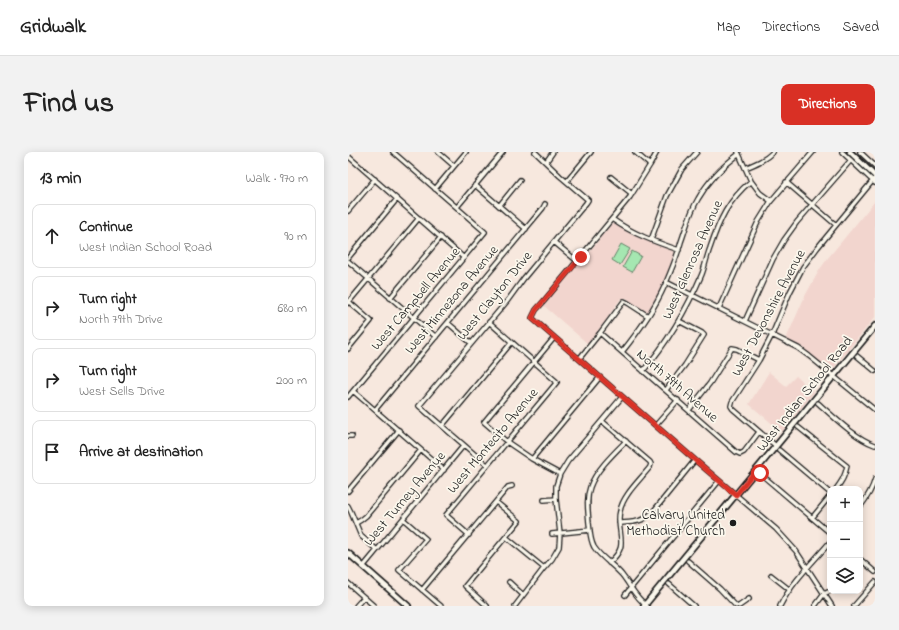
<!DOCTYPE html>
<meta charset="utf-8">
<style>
:root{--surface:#fff;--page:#f2f2f2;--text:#222;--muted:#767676;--line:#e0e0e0;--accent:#d93025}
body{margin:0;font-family:"Indie Flower",sans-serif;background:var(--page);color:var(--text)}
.controls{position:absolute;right:12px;bottom:12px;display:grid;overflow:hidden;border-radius:8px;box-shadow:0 2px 10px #0003}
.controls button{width:36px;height:36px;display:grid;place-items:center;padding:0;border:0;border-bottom:1px solid var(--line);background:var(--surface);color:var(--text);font:20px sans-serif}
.stop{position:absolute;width:12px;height:12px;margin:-9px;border:3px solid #d93025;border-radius:50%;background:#fff}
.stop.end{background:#d93025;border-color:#fff;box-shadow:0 1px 4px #0008}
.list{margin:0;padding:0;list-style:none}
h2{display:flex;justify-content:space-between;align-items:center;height:52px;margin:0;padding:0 16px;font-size:17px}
h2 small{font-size:13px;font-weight:400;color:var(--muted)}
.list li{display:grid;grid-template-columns:26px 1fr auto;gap:12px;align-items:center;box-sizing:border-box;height:64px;margin:0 8px 8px;padding:0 8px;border:1px solid var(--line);border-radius:8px}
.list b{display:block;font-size:15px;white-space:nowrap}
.list p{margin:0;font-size:13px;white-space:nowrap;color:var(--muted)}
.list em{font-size:13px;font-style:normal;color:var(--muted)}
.icon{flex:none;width:22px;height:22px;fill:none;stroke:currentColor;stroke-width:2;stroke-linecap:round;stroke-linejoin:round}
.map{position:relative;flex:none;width:527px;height:454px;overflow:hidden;border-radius:8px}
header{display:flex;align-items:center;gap:24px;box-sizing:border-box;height:56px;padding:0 20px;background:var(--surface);border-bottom:1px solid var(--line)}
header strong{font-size:19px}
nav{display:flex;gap:22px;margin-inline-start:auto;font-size:14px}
.intro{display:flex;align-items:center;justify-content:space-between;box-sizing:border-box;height:96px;padding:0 24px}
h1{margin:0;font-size:28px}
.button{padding:10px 18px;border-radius:8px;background:var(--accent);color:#fff;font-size:14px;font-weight:700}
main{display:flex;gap:24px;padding:0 24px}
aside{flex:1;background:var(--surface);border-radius:8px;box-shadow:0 2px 10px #0003}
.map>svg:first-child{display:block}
.built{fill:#f2d5ce}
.green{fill:#a5e7b1;stroke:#608266}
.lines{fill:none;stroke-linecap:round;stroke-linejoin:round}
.minor-casing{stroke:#1c1c1c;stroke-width:6}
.major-casing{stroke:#1c1c1c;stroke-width:8}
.minor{stroke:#fbf7ec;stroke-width:3.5}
.major{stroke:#fbf7ec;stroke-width:4.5}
.route{stroke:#d93025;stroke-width:5}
.poi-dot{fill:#1c1c1c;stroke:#fbf7ec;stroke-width:1.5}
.labels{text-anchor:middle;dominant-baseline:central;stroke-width:3.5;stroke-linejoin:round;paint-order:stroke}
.street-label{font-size:14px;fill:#1c1c1c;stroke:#fbf7ec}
.poi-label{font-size:14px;fill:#1c1c1c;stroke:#fbf7ec;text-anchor:end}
</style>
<header>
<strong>Gridwalk</strong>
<nav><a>Map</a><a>Directions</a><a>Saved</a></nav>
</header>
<div class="intro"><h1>Find us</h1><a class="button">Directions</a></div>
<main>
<aside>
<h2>13 min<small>Walk · 970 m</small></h2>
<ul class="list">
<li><svg class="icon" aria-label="ahead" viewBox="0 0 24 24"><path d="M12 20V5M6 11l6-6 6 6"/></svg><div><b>Continue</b><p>West Indian School Road</p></div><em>90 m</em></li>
<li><svg class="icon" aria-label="right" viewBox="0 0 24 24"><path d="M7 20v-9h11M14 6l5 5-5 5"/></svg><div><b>Turn right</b><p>North 79th Drive</p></div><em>680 m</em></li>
<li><svg class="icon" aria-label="right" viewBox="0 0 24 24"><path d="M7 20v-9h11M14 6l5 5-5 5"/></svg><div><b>Turn right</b><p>West Sells Drive</p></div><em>200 m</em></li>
<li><svg class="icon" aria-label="arrive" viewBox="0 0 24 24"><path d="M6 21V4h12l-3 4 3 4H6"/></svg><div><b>Arrive at destination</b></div></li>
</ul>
</aside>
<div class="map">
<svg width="527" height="454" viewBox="0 0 527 454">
<rect width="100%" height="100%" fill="#f7e8de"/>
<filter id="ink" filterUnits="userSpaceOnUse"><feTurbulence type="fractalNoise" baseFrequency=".025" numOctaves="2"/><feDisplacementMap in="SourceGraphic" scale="8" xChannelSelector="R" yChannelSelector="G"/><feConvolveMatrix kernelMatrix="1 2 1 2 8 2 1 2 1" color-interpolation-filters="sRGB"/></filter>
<g filter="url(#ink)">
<path class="built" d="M 527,49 L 527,165 L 484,218 L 483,219 L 462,202 L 451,194 L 438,187 L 457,144 L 472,117 L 480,106 Z
M 264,72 L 267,72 L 285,83 L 299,89 L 325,99 L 327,102 L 318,125 L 310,142 L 300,159 L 297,159 L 282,150 L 279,146 L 273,146 L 262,162 L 261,165 L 257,170 L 240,192 L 195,153 L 237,104 L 240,101 L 249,91 L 252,86 Z
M 421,220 L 438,234 L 448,224 L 466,240 L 434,280 L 401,252 Z"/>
<path class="green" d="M 273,92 L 282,97 L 272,113 L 264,108 Z
M 284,99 L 293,104 L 284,120 L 275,115 Z"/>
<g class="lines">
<g class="minor-casing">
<path id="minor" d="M 90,0 L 106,14
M 287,0 L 302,13
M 309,0 L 302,13 L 282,45 L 196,149 L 188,158 L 184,166 L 347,308 L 428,377 L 448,399 L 484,454
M 390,0 L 403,29 L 412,41 L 423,49
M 494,0 L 527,31
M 512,0 L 527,14
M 0,4 L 116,106
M 198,10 L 205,0
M 397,16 C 407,12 417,8 425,0
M 263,25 L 284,42
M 219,29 L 243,0
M 438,30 L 488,73
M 127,33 L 178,77
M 87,37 L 118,0
M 151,54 L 172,28
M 109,55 L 155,0
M 0,59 L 27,27
M 264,67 C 285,82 307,90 331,98
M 303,88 L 319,44 L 334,17 L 349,0
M 206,90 L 229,109
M 0,106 L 49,47
M 0,109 L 88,185
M 318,130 L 450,196 L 461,204 L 527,258
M 42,146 L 93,85
M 0,151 L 71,66
M 371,156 L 410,70 L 423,49 L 465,0
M 397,169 L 425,107 L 436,88 L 449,70 L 503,8
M 100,171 L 123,191
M 252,181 L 388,300 L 392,302 L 396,300 L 411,280
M 206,186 L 136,270 L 159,290 L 184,307 L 212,322
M 0,197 L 23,169 L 0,149
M 274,200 C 291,179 306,158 317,133 C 323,119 329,105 333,90 C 338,76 342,60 350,47 C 360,29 375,14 391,2
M 509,204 L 527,219
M 231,207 L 252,181 L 276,149 L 280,151 L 300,164
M 295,219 C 320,190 339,157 354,122 C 357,114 359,104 362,96 C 371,69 380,48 403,29
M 318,238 L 337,213 L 356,183 L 354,181 L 331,169
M 5,239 L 96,318
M 0,245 L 137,80 L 45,0
M 470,251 C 486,265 507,286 527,293
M 27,258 L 195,56 L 197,52
M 341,258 L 362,231 L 384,196 L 389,197 L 411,208
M 254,269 L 302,310 L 303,312 L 302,315 C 292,328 275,343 272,359 C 271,362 271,365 271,368 C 272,389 279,395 261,411
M 308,273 L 330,248
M 94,274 L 164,190
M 450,275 L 499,314 C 497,324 494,329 488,337
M 0,284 L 4,284
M 278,289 C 266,301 248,318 242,335 C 238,346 240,359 241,371 C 242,379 242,388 246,395 C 253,406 266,413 274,423 C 282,433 288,446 299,454
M 428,294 L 385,257 L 383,254 L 384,250 L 411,208 L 424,183 L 442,140 L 455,115 L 470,95 L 527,26
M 431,298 L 482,341
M 184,307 L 252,225
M 139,313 L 71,254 L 160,148 L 176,126 L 238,51 L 240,48 L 212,24 L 187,0
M 408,318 L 482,381
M 0,339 L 51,278
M 196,348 L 208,347
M 0,354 L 3,360 L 13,384 L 29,398
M 512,355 C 519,346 524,338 527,327
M 464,366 L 482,344
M 55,367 L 78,387 L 51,418 L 93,454
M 8,371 L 13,368 L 18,364 L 73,298
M 271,371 C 285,370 293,371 304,361 L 347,308
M 204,382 L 242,378
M 121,383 L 98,363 L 209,230 L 141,170
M 158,385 L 196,416
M 512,407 L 527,420
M 340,409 L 372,437 L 388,454
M 15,415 L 116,293
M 423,423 L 442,438
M 161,430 L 175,443
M 0,431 L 26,454
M 321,432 L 346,454
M 74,438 L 160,335 L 164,334
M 277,443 L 371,329
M 8,454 L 16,445
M 139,454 L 117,434 L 171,369 L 148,350
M 167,454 L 196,416 L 204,407 L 211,395 L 212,381 L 208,347 L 208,334 L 212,322 L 220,309 L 274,245
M 391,454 L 401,447
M 432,454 C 444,430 465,410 482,390
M 467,454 L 476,442 L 482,439
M 506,454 L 527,430"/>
</g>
<g class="major-casing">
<path id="major" d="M 502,0 L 527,24
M 0,401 L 60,454
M 296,454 L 527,174"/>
</g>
<use href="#minor" class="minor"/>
<use href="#major" class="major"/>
</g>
</g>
<g class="lines" filter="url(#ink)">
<path class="route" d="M 233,105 L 188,158 L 184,166 L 347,308 L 388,343 L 408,318 L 412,321"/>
</g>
<circle class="poi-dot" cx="385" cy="371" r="4"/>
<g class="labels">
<g class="street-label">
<text transform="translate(345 108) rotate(-66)">West Glenrosa Avenue</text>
<text transform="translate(147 144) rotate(-51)">West Clayton Drive</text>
<text transform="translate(68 147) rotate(-50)">West Campbell Avenue</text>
<text transform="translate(104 148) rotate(-50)">West Minnezona Avenue</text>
<text transform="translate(421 161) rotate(-62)">West Devonshire Avenue</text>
<text transform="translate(329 234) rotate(41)">North 79th Avenue</text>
<text transform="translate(457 242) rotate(-51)">West Indian School Road</text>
<text transform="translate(145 289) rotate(-50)">West Montecito Avenue</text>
<text transform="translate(57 347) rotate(-50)">West Turney Avenue</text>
</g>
<g class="poi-label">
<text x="377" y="363">Calvary United<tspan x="377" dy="16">Methodist Church</tspan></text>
</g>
</g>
</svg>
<div class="controls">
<button>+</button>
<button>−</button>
<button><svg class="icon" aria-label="layers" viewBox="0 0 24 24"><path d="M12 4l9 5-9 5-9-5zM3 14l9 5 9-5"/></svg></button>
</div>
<div class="stop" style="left:412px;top:321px"></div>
<div class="stop end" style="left:233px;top:105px"></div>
</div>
</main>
